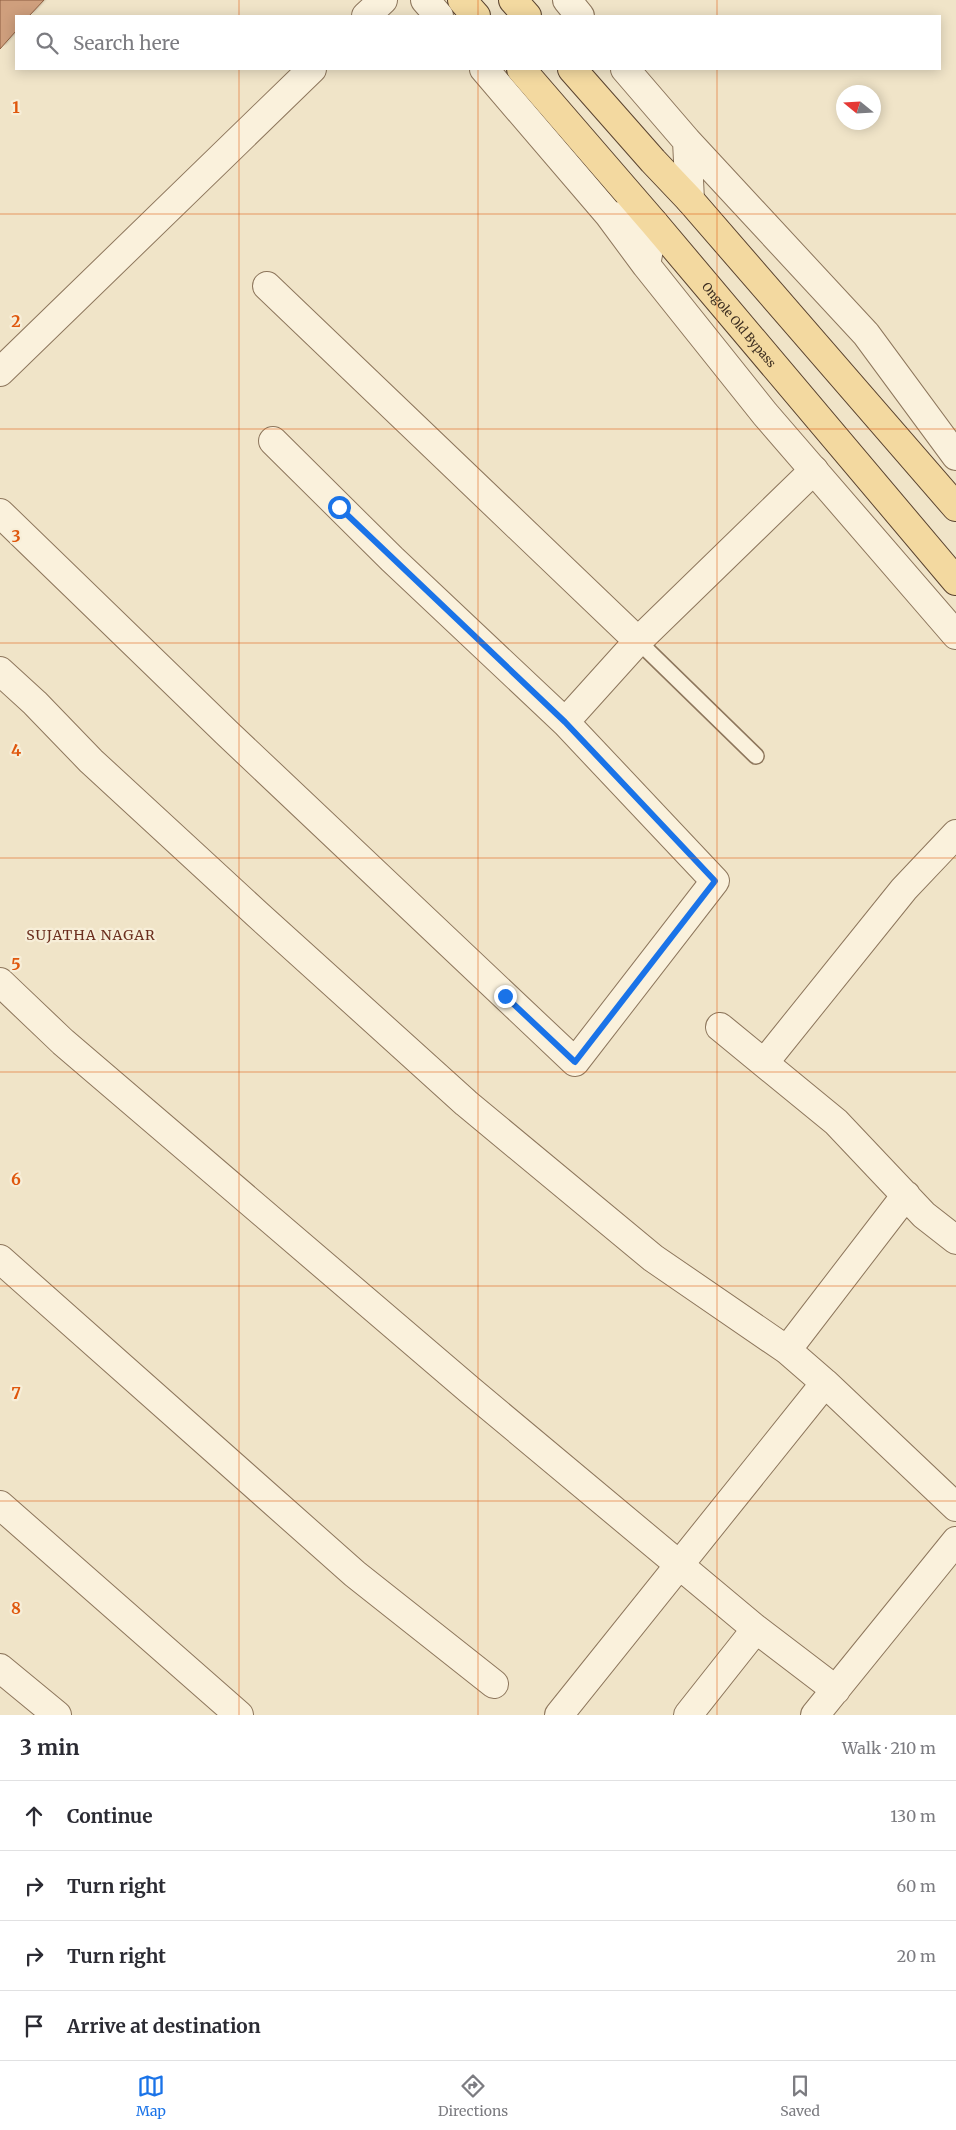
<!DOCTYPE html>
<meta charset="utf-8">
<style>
:root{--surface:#fff;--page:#f7f7f7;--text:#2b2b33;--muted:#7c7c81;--line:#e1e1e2;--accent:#1a73e8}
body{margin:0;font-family:Merriweather,serif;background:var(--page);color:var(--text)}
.compass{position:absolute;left:836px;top:85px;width:45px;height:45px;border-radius:50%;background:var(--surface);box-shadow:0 2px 12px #0003;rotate:288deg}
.stop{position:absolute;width:15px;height:15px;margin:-11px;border:4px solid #1a73e8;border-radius:50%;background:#fff}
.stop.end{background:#1a73e8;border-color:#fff;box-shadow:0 1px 5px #0008}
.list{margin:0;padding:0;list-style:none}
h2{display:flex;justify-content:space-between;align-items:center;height:65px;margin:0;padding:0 20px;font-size:21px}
h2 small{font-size:16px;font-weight:400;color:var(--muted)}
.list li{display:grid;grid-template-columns:32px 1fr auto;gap:15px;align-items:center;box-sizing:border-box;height:70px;padding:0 20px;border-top:1px solid var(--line)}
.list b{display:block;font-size:19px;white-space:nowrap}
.list em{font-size:16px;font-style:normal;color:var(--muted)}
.icon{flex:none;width:28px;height:28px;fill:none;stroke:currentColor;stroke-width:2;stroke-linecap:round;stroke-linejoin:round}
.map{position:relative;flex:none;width:956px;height:1715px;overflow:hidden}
.search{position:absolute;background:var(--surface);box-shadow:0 2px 12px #0003;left:15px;right:15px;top:15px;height:55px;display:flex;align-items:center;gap:12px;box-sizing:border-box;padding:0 18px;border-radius:0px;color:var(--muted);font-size:19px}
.sheet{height:345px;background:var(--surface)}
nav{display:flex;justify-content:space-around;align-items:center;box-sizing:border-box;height:70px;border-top:1px solid var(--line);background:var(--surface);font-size:14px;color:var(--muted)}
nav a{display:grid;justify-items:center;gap:2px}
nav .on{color:var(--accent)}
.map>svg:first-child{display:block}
.building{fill:#cf9f7d;stroke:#8d5f41;filter:url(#shadow)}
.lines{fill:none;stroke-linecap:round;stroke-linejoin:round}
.service-casing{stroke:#8d765c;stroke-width:18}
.minor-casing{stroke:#8d765c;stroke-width:30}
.tertiary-casing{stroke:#8d765c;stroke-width:30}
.primary-casing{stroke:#5b4430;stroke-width:30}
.service{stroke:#faf1dc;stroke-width:15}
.minor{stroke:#faf1dc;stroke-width:28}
.tertiary{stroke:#faf1dc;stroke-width:28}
.primary{stroke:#f3d9a0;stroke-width:28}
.route{stroke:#1a73e8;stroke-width:6}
.grid{fill:none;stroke:#df570d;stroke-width:1;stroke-opacity:0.55}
.labels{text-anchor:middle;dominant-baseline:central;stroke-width:4.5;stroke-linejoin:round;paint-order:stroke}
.street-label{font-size:12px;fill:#3d2e20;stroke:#f7eed8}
.neighbourhood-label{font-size:14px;letter-spacing:1px;fill:#6b2e1e;stroke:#f7eed8}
.grid-label{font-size:16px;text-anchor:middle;font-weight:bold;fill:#df570d;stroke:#f7eed8;stroke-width:4.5;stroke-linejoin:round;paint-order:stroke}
</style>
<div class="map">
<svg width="956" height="1715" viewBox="0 0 956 1715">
<defs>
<filter id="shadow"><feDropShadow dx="4.5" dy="-4.5" stdDeviation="1" flood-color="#0004"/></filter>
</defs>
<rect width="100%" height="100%" fill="#f0e4c8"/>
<path class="building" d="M 0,0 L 44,0 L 29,16 L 16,16 L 16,31 L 0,49 Z"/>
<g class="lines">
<g class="service-casing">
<path id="service" d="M 638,641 L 756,756"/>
</g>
<g class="minor-casing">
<path id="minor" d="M 267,286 L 638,641
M 0,513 L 227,733 L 575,1062 L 715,881 L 565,722 L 392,559 L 273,441
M 0,671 L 35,703 L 91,761 L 257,914 L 466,1103 L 653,1258 L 787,1350 L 825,1383 L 956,1507
M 565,722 L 638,641 L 814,470
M 0,982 L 63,1042 L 471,1391 L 756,1629 L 836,1690
M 720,1027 L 836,1122 L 924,1215 L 956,1240
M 764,1063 L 904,889 L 956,834
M 0,1259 L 355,1574 L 494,1684
M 787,1350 L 906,1195
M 0,1505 L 239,1715
M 0,1668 L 57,1715
M 559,1715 L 825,1383
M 688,1715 L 756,1629
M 815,1715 L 956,1541"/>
</g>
<g class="tertiary-casing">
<path id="tertiary" d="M 425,0 L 439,16
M 567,0 L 580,16
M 366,16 L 383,0
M 484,69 L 609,215 L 646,265
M 625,69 L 687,141 L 866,334 L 956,456
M 687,141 L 690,200
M 609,215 L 654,223 L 646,265 L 765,414 L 956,635
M 0,372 L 312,69"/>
</g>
<g class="primary-casing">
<g id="primary">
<path d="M 462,0 L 476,16"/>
<path d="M 513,0 L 527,16"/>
<path id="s1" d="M 521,69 L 654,223 L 956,581"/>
<path d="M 572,69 L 653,161 L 690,200 L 956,507"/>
</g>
</g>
<use href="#service" class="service"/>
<use href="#minor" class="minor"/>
<use href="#tertiary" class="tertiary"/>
<use href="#primary" class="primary"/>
</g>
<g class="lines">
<path class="route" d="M 339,507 L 565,722 L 715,881 L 575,1062 L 505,996"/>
</g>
<path class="grid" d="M 239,0 L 239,16M 478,0 L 478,16M 717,0 L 717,16M 239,69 L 239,1715M 478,69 L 478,1715M 717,69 L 717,1715M 0,214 L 956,214M 0,429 L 956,429M 0,643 L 956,643M 0,858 L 956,858M 0,1072 L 956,1072M 0,1286 L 956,1286M 0,1501 L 956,1501"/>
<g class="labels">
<g class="street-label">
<text stroke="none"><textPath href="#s1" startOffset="336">Ongole Old Bypass</textPath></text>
</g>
<g class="neighbourhood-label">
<text x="91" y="935">SUJATHA NAGAR</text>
</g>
</g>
<g class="grid-label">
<text x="16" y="113">1</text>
<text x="16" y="327">2</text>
<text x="16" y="542">3</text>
<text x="16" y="756">4</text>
<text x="16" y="970">5</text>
<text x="16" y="1185">6</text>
<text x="16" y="1399">7</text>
<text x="16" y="1614">8</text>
</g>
</svg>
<svg class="compass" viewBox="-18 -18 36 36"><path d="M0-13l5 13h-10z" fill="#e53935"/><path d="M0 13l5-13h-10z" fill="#7c7c81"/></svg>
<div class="stop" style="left:339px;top:507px"></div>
<div class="stop end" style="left:505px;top:996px"></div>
<div class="search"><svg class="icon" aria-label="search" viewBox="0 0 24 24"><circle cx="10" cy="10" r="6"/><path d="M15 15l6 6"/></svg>Search here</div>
</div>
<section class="sheet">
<h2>3 min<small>Walk · 210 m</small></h2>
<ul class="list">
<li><svg class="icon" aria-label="ahead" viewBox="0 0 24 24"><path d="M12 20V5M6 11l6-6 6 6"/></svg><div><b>Continue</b></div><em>130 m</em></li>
<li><svg class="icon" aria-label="right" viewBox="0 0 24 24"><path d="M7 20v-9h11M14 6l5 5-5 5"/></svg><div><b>Turn right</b></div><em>60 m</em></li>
<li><svg class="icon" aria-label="right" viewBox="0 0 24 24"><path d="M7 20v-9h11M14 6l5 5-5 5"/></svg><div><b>Turn right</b></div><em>20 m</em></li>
<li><svg class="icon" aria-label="arrive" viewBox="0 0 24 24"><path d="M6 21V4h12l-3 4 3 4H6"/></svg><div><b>Arrive at destination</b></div></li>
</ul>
</section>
<nav>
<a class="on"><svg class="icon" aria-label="map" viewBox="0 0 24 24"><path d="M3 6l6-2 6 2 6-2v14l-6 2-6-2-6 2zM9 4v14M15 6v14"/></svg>Map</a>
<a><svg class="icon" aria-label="directions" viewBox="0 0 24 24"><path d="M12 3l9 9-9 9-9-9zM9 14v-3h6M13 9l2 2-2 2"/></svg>Directions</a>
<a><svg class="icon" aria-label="saved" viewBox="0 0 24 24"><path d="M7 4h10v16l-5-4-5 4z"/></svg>Saved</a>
</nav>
